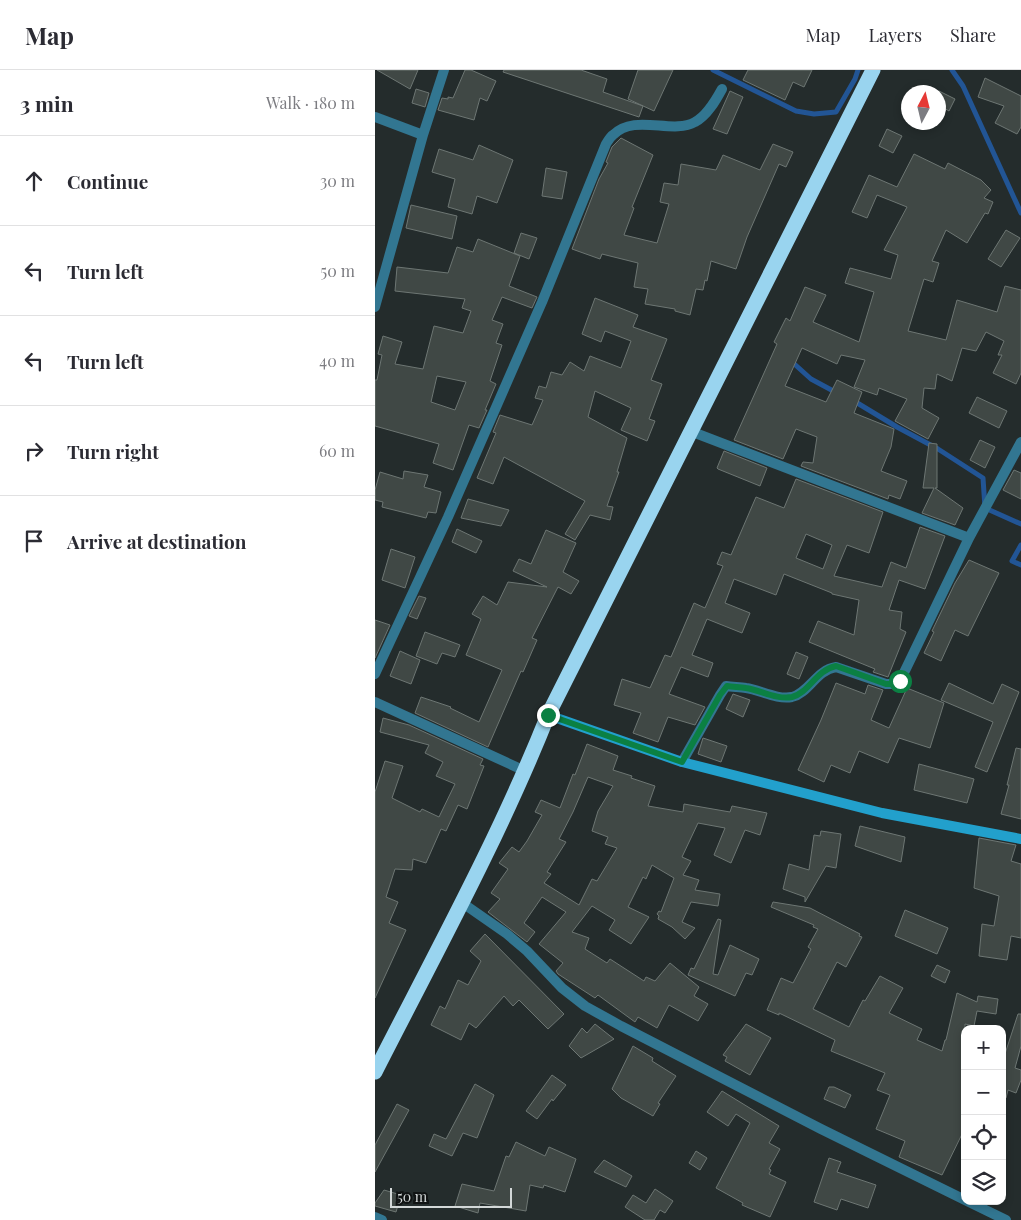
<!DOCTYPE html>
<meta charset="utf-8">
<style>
:root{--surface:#fff;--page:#f2f2f3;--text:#2b2b33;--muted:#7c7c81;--line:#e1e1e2}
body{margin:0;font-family:"Playfair Display",serif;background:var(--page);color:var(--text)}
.controls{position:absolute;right:15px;bottom:15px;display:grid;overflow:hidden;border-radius:10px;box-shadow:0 2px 8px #0003}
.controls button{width:45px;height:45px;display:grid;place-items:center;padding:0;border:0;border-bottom:1px solid var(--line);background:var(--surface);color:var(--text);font:25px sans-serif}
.compass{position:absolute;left:526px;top:15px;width:45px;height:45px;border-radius:50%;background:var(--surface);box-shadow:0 2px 8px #0003;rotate:7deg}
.scale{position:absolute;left:15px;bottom:12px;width:122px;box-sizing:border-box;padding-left:5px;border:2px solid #d3d8d8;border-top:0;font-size:14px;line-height:18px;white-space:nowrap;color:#d3d8d8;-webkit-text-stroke:4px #101313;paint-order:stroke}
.stop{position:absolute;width:15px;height:15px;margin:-11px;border:4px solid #0b8043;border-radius:50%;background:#fff}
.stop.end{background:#0b8043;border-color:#fff;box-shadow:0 1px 5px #0008}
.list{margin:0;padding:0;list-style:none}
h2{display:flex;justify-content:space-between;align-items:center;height:65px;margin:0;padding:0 20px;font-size:21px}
h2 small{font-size:16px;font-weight:400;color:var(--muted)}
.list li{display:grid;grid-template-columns:32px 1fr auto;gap:15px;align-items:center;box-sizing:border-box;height:90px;padding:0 20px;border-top:1px solid var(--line)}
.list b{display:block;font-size:19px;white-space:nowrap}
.list em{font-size:16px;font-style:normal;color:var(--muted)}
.icon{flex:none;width:28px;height:28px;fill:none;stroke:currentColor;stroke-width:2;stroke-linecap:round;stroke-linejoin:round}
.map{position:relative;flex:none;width:646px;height:1150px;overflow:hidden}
header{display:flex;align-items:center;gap:30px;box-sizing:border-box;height:70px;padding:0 25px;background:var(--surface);border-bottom:1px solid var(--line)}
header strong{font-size:24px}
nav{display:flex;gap:28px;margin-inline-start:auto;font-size:18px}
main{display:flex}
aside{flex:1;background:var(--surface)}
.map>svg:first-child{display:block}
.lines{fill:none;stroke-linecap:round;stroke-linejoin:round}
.stream{stroke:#225595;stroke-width:5}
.building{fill:#404845;stroke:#6d7673;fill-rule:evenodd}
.street{stroke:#327691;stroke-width:10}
.secondary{stroke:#22a0cc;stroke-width:10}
.highway{stroke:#99d4ef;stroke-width:15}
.route{stroke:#0b8043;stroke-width:6}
</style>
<header>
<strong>Map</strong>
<nav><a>Map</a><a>Layers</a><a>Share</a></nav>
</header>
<main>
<aside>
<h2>3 min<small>Walk · 180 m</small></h2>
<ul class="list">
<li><svg class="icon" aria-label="ahead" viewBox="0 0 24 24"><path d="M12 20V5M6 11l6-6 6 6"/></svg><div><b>Continue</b></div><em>30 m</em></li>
<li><svg class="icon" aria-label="left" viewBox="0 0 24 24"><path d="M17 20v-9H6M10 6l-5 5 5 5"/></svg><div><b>Turn left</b></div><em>50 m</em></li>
<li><svg class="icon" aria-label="left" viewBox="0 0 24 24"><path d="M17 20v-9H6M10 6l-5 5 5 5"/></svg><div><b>Turn left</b></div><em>40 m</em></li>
<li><svg class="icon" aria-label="right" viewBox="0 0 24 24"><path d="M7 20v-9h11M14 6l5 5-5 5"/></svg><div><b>Turn right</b></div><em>60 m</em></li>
<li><svg class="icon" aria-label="arrive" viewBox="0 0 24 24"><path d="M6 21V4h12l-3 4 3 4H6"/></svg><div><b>Arrive at destination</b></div></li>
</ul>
</aside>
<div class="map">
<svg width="646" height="1150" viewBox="0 0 646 1150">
<rect width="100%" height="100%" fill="#242c2c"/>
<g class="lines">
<path class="stream" d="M 338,0 L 421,41 L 439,44 L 461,42 L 480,9 L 483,0
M 577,0 L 588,16 L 646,143
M 416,291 L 436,309 L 462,323
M 479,331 L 522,357 L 563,379 L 608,408 L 610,438 L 646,454
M 646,475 L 637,491 L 646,495"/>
</g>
<path class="building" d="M 2,0 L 43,0 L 35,19 Z
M 90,0 L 96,0 L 121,11 L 112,31 L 105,28 L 99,50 L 63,40 L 67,28 L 73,29 L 73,27 L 78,28 Z
M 129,0 L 206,0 L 232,9 L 228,22 L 268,36 L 264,47 L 128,2 Z
M 263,0 L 298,0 L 279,41 L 253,29 Z
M 373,0 L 437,0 L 429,17 L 418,12 L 410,30 L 368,10 Z
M 610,8 L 646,26 L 646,57 L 642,64 L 620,53 L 629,36 L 603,27 Z
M 41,19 L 54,23 L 50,37 L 37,33 Z
M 355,21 L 368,27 L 352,64 L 338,59 Z
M 564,21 L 580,29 L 574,41 L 564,35 Z
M 512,59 L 527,66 L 518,83 L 504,76 Z
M 246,68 L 278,85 L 257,137 L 259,138 L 249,165 L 282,173 L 294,134 L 285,132 L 289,113 L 303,115 L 306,94 L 341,100 L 348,85 L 385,100 L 398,74 L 418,82 L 411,97 L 404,94 L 372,167 L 361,199 L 336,191 L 332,211 L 330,210 L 328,220 L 321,219 L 315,245 L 300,241 L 300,239 L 270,234 L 273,219 L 259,217 L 263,193 L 227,184 L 225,189 L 197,179 L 224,109 L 233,93 L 231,92 L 237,77 Z
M 104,75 L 138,90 L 122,133 L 102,126 L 97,144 L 73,137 L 80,109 L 57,102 L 64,79 L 98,90 Z
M 539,84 L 570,99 L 573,93 L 606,110 L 616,120 L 609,128 L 618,132 L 613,144 L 610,143 L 592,173 L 571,160 L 557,191 L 564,193 L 558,212 L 549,209 L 533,261 L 571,270 L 582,230 L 622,242 L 630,216 L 646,220 L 646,303 L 641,314 L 618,303 L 627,285 L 623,285 L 629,271 L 611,262 L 601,281 L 587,278 L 577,311 L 562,304 L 560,319 L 549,318 L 547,338 L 564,348 L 553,369 L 520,351 L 532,329 L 504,318 L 502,325 L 479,317 L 490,290 L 466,285 L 462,294 L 427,278 L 410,316 L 451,332 L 462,310 L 487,322 L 479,343 L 519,359 L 516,377 L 506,401 L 532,411 L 525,429 L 514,425 L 513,429 L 426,396 L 428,392 L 438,393 L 442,367 L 421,359 L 408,389 L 359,370 L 402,274 L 399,272 L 411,248 L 415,251 L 430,217 L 451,225 L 438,252 L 484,272 L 499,222 L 470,213 L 475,198 L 516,209 L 523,185 L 509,180 L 532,137 L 502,125 L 492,148 L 477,142 L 494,105 L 522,117 Z
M 171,98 L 192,102 L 187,129 L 167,126 Z
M 36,135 L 82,146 L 77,169 L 31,158 Z
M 631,160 L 645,168 L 626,197 L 613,189 Z
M 146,163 L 162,168 L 154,189 L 139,183 Z
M 103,169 L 145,186 L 134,216 L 162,227 L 157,238 L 127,227 L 117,250 L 128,254 L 121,273 L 127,275 L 115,311 L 121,314 L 110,340 L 112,340 L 104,358 L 94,355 L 78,400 L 58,393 L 64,374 L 0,356 L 0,310 L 2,310 L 7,285 L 3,284 L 8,266 L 27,272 L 20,294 L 48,299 L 59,256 L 88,263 L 96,241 L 87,238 L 90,229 L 20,221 L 22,197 L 73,203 L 82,177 L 98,182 ZM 62,306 L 91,312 L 80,340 L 56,332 Z
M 220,228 L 263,245 L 258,257 L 292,269 L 276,310 L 287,314 L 274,349 L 280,351 L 272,371 L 246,360 L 256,338 L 220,321 L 213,347 L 252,368 L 242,402 L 244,402 L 232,436 L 238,437 L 235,450 L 215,445 L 200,470 L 190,464 L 210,431 L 129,387 L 118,414 L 102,408 L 121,363 L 118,362 L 125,345 L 157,355 L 168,330 L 160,328 L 164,316 L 171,318 L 176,302 L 187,305 L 195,292 L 209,301 L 215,286 L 246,298 L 256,271 L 230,261 L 226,272 L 207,264 Z
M 602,327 L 632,341 L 624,358 L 594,343 Z
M 605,370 L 620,377 L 610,398 L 595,390 Z
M 554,373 L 562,374 L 562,418 L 560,418 L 588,438 L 580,455 L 547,443 L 559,418 L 548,418 Z
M 349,381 L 392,398 L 385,416 L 343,399 L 342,398 Z
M 639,400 L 646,403 L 646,429 L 628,420 Z
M 29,401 L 53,405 L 49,417 L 66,422 L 61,443 L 53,442 L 51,448 L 7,437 L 8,432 L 0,430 L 0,420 L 5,402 L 28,409 Z
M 421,409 L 508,442 L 494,483 L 472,475 L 459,506 L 507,517 L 516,492 L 531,498 L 545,457 L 570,466 L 550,519 L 524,510 L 514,540 L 527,542 L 525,559 L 531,562 L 513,607 L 498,602 L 500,599 L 434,572 L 443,551 L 479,565 L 484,530 L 457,524 L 457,523 L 409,504 L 401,525 L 359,509 L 350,533 L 375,543 L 367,563 L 332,549 L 317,585 L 338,593 L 333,607 L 306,597 L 294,624 L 330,637 L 320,655 L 293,647 L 283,672 L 258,663 L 266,643 L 239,635 L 247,609 L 275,618 L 290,585 L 296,587 L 319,533 L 330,538 L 348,496 L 342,494 L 347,482 L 356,485 L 381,427 L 409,438 ZM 431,464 L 457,475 L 448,499 L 421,488 Z
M 93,429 L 134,440 L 126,456 L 86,448 Z
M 82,459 L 107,471 L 101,483 L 77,472 Z
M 171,460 L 201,473 L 188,502 L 204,511 L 196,524 L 183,517 L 157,568 L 162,570 L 148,602 L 146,601 L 113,677 L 40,643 L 46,627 L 76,637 L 75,638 L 104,652 L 127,600 L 91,585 L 106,549 L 97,544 L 108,526 L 122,535 L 133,512 L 172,517 L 138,501 L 144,489 L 156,494 Z
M 16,479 L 40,487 L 30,518 L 7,510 Z
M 594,490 L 624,503 L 593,566 L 580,560 L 566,591 L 549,583 L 559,562 L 557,561 L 580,513 Z
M 44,526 L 51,528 L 42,549 L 34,546 Z
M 0,550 L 15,555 L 0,588 Z
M 50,562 L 85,575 L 80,587 L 67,583 L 62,594 L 41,586 Z
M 25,581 L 45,590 L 36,614 L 15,606 Z
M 421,582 L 433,587 L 424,609 L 412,604 Z
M 461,613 L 490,624 L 493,615 L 508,620 L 496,650 L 514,658 L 532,618 L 569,633 L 555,678 L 524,668 L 513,693 L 484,681 L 475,703 L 456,695 L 449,712 L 423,700 L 446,650 Z
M 574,613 L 618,634 L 627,614 L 644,622 L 612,702 L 600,697 L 618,652 L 566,630 Z
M 358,624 L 375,630 L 368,647 L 351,639 Z
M 8,648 L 34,655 L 108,689 L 105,695 L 109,696 L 92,739 L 83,735 L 71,761 L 66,759 L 51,793 L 38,789 L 37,800 L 20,799 L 11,827 L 23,832 L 14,853 L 31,860 L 0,928 L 0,722 L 10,691 L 28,696 L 17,728 L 45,742 L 47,739 L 64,747 L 80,714 L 61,706 L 68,692 L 50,683 L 54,675 L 5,662 Z
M 328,668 L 352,676 L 346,692 L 323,684 Z
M 212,674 L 243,686 L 238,700 L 257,706 L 256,708 L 280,716 L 273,736 L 308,742 L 309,734 L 355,742 L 357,736 L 392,743 L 385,765 L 370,760 L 356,793 L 339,785 L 350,758 L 323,753 L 307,787 L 316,791 L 308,805 L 324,810 L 320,820 L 345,824 L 343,836 L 316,832 L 307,852 L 320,858 L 310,869 L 297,857 L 283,849 L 284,846 L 282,844 L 284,841 L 286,842 L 299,808 L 277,795 L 271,809 L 268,807 L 253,837 L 274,847 L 256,874 L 234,860 L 240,850 L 217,836 L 197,862 L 214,868 L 210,879 L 232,893 L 235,889 L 269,911 L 271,907 L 280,911 L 295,893 L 324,917 L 319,926 L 333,934 L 323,951 L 294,935 L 282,958 L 263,947 L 260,952 L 223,925 L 220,928 L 183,904 L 181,901 L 188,893 L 164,874 L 191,842 L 167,827 L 149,853 L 160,862 L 152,872 L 113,842 L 125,829 L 116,823 L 133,799 L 124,793 L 137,777 L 144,782 L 152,771 L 167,745 L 160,742 L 166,730 L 185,738 L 198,704 L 200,705 ZM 213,707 L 238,716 L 223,741 L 217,761 L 233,767 L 230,774 L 242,778 L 222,811 L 217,809 L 204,835 L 169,813 L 176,804 L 172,802 L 191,772 L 184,769 L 198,742 Z
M 641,678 L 646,679 L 646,749 L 626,744 L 634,715 L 632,715 Z
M 544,694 L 599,709 L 592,733 L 539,720 Z
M 485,756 L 530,767 L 526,792 L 480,776 Z
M 446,761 L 466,764 L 461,798 L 451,796 L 430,832 L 430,827 L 408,819 L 414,794 L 434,800 L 439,765 L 445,766 Z
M 604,768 L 641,775 L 636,791 L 646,794 L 646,868 L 636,866 L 632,890 L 604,886 L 607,854 L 619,856 L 624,826 L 599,818 Z
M 398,832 L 435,838 L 485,864 L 484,866 L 487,867 L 471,897 L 462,892 L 438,939 L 474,957 L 488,930 L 490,931 L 505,906 L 528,918 L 514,943 L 547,959 L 542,970 L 567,981 L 570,970 L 571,970 L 582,923 L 602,932 L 603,926 L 623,929 L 621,944 L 602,941 L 599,956 L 590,954 L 590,1058 L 567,1105 L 524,1087 L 530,1071 L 501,1059 L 515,1025 L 502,1020 L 510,1003 L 456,981 L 460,970 L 404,943 L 404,945 L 392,940 L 406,908 L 418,913 L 436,879 L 433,877 L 443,859 L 438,857 L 439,855 L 396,837 Z
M 530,840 L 573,858 L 562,884 L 520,866 Z
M 343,849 L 346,850 L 338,904 L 343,905 L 355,875 L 384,889 L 377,905 L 371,903 L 360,926 L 313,905 L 316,898 L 319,899 Z
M 110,864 L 189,944 L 173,959 L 144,930 L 138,936 L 129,926 L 101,958 L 94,953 L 86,970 L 56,955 L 65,936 L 70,939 L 83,910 L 93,915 L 106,891 L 95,881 Z
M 562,895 L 575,901 L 570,913 L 556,906 Z
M 643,944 L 646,944 L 646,976 L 640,998 L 646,1000 L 646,1010 L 641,1023 L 633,1020 L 631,1028 L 627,1028 L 627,993 Z
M 220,954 L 239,969 L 206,988 L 194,976 L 207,958 L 212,963 Z
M 371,954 L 396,968 L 375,1005 L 350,991 L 352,987 L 348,985 Z
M 258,976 L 278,988 L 277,991 L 301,1006 L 283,1033 L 285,1034 L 278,1046 L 246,1028 L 237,1019 Z
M 177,1005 L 191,1015 L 178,1031 L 177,1029 L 162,1049 L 151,1041 Z
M 100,1014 L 119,1025 L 102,1068 L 88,1063 L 77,1086 L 54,1076 L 59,1064 L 71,1069 Z
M 454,1017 L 459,1017 L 476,1025 L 470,1038 L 449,1029 Z
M 347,1021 L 404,1056 L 394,1073 L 405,1079 L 394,1099 L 396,1100 L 394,1104 L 411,1112 L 395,1147 L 367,1135 L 368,1133 L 341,1118 L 375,1053 L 361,1044 L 353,1056 L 332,1042 Z
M 22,1034 L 34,1040 L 0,1102 L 0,1075 Z
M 141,1072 L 170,1086 L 174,1077 L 201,1089 L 190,1122 L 169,1115 L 168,1118 L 155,1115 L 151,1141 L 105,1133 L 103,1143 L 80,1136 L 87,1114 L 119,1121 L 131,1086 L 134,1087 Z
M 321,1081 L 332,1088 L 325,1100 L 314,1093 Z
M 454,1088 L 466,1092 L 462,1102 L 501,1115 L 493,1138 L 466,1129 L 462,1140 L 439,1132 Z
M 229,1090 L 257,1106 L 251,1117 L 219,1102 Z
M 280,1119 L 298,1131 L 290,1143 L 285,1140 L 279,1150 L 270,1150 L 250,1137 L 258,1125 L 271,1133 Z
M 9,1120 L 26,1125 L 21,1142 L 0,1136 L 0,1133 Z"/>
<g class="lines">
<path class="street" d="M 0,47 L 48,65
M 0,237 L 48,65 L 69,0
M 315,361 L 594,468
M 0,604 L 73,447 L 167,232 L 231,74 C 233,71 235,67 238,65 C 260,43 297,65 320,52 C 332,46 341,30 347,19
M 0,632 L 150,701
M 307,692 L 345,625 L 351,616 C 358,617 365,617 371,618 C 385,620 402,630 417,627 C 434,623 441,600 461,597 L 511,614 L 520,614 L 525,611 L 594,468 L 646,372
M 86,832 L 132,864 L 152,881 L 187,918 L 210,936 L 246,956 L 446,1059 L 590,1130
M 592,1131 L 631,1150
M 0,1147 L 7,1150"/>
<path class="secondary" d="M 173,645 L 307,692 L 507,743 L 646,769"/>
<path class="highway" d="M 0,1002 C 60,884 124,768 173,645 L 498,0"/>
</g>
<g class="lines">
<path class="route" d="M 173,645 L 307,692 L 345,625 L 352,616 C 358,617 365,617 371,618 C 385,620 402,630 417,627 C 434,623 441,600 461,596 L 511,614 L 520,614 L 525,611"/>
</g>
</svg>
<div class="controls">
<button>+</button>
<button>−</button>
<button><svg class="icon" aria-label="locate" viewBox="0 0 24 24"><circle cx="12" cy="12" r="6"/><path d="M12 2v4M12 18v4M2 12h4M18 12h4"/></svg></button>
<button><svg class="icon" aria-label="layers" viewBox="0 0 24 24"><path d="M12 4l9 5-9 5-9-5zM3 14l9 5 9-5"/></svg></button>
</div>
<svg class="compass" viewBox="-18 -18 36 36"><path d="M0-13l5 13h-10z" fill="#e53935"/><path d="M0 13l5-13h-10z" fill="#7c7c81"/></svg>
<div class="scale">50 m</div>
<div class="stop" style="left:525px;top:611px"></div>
<div class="stop end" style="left:173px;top:645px"></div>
</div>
</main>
